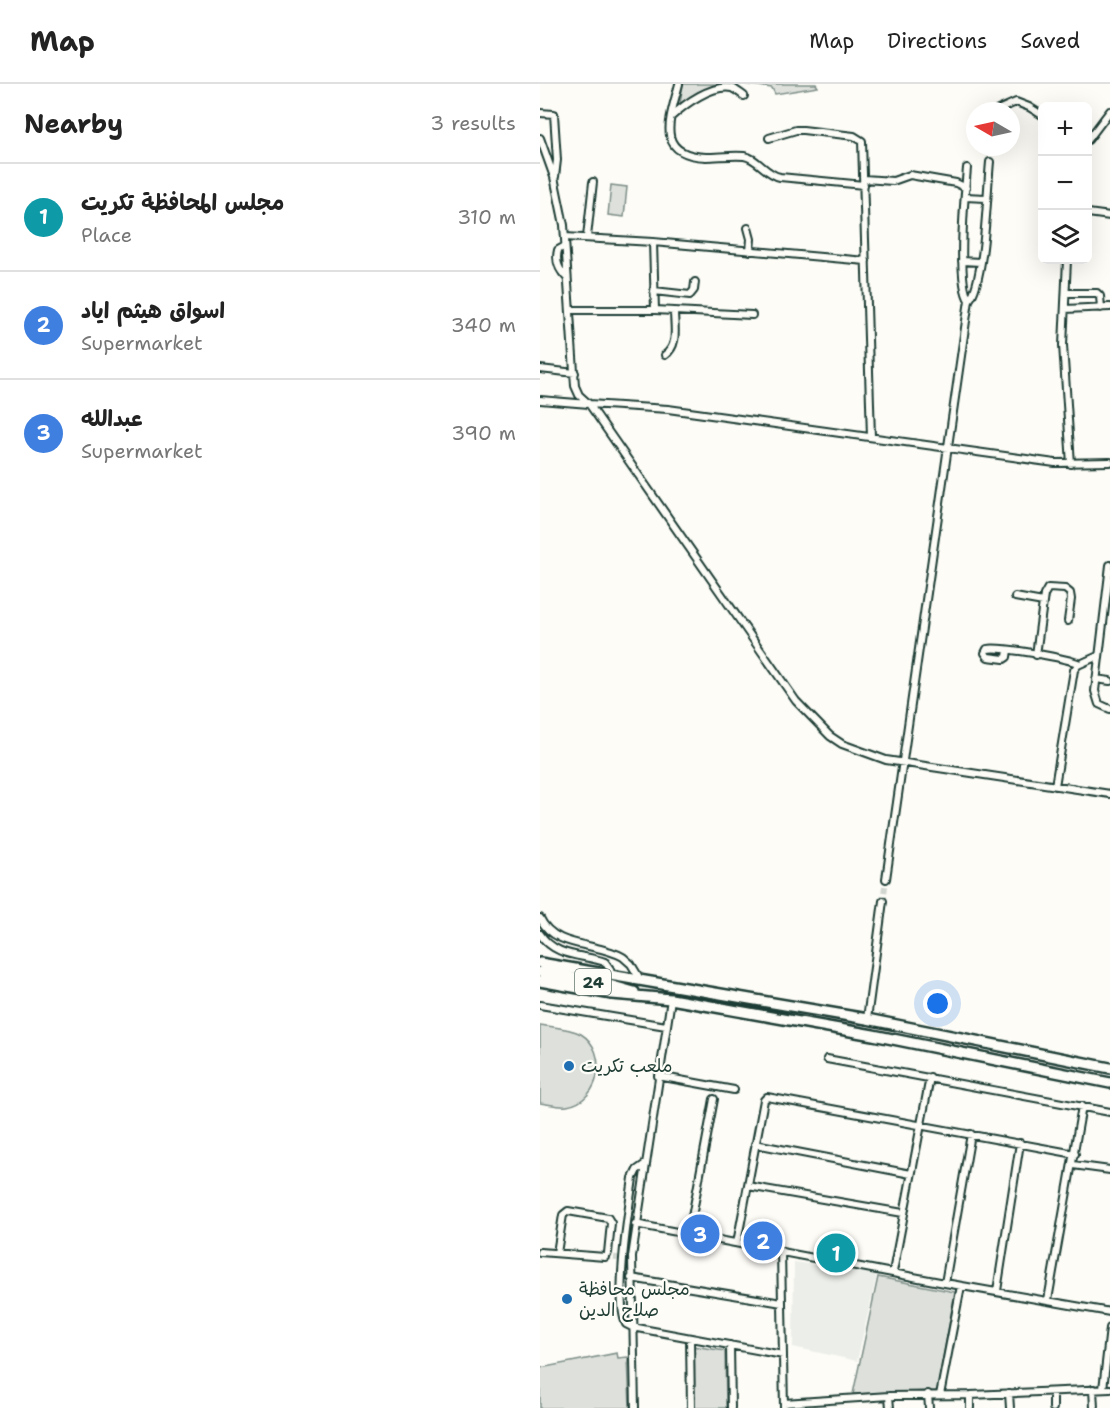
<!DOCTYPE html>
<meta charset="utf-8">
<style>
:root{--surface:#fff;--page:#f2f2f2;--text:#222;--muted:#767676;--line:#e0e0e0;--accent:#b45309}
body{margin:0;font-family:"Shantell Sans","Playpen Sans Arabic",sans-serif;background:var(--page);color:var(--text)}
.controls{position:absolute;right:18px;top:18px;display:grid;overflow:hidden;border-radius:9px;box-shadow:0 6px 24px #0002}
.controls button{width:54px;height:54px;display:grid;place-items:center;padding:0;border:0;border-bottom:2px solid var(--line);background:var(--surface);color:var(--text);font:30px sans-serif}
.compass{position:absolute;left:426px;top:18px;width:54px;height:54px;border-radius:50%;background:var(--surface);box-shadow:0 6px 24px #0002;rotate:279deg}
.you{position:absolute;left:398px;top:920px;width:21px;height:21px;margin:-15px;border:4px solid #fff;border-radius:50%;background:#1a73e8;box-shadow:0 0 0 9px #1a73e833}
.badge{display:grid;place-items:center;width:39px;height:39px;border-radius:50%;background:var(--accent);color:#fff;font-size:20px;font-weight:700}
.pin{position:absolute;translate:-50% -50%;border:3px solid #fff;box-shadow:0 2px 6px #0006}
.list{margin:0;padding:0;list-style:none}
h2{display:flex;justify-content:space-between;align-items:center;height:78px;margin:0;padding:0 24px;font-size:26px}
h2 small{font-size:20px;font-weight:400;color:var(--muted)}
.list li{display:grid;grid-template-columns:39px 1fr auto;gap:18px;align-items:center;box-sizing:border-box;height:108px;padding:0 24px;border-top:2px solid var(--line)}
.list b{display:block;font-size:22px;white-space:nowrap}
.list p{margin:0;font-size:20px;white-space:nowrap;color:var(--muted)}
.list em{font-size:20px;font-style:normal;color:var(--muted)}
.icon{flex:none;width:33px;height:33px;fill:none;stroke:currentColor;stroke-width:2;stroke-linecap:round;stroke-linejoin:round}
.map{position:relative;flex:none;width:570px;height:1324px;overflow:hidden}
header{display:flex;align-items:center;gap:36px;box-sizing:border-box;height:84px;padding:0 30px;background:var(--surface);border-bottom:2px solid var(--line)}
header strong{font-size:28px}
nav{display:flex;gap:33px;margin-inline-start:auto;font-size:21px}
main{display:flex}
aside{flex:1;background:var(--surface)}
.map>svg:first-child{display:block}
.built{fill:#eceee9}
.green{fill:#dde0db;stroke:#7e8e88;stroke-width:1.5}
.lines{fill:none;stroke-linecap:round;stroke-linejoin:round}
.street-tunnel{stroke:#d1d6d0;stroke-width:6;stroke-dasharray:6 3;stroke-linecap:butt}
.street-casing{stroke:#1f3d34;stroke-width:10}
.primary-casing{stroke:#1f3d34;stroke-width:14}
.street{stroke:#fdfcf7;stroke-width:6}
.primary{stroke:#fdfcf7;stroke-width:9}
.poi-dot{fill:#1f6fb2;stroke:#fdfcf7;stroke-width:2}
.labels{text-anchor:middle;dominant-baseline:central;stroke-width:4.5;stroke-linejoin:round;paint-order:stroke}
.shield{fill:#fdfcf7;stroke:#62766e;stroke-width:1.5}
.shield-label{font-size:16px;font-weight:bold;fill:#1f3d34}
.poi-label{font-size:18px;fill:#1f3d34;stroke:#fdfcf7;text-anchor:start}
</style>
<header>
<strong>Map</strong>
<nav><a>Map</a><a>Directions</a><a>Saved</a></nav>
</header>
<main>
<aside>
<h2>Nearby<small>3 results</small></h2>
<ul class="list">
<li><span class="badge" style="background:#0f9aa8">1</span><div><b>مجلس المحافظة تكريت</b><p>Place</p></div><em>310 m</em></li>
<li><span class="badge" style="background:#3f7fe0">2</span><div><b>اسواق هيثم اياد</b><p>Supermarket</p></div><em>340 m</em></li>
<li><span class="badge" style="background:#3f7fe0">3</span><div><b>عبدالله</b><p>Supermarket</p></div><em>390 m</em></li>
</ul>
</aside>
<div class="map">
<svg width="570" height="1324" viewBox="0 0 570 1324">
<rect width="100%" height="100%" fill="#fdfcf7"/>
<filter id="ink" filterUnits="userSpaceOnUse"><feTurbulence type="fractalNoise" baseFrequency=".0167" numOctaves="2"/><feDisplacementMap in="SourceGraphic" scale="12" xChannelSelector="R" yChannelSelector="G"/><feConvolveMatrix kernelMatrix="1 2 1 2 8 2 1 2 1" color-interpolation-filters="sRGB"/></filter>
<g filter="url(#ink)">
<path class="built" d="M 254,1178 L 337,1190 L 317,1277 L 253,1263 Z"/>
<path class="green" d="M 143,0 L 196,0 L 195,2 C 173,0 157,9 140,20 Z
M 203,0 L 276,0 L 278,3 L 235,10 L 232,4 Z
M 71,101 L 87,103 L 84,133 L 68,131 Z
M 0,941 C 12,943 30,944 41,950 C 69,967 61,1017 27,1022 C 19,1023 8,1020 0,1019 Z
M 338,1193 L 415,1208 L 397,1307 L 313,1310 Z
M 153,1262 L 185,1267 L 186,1324 L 154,1324 Z
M 77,1269 L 78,1274 L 88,1273 L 90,1324 L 0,1324 L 0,1284 Z"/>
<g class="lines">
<path class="street-tunnel" d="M 343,817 L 346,795
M 65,1173 L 78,1174"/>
<g class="street-casing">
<path id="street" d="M 139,0 C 130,35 114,71 166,73 C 178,73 191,71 204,72 C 218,74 225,90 240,93 L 324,101
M 458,26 L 476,18 L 489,23 L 502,31
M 0,29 L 14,30 L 17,76 L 15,93
M 132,32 C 145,20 172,0 192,4 C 196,6 200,9 204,12
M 0,54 L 14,93 L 24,141 L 35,302 L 39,311 L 49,320 L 128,325 L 515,379 L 570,378
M 229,54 L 256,46 L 263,46 L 314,52 L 322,57 L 331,353
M 548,56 L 570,27
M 427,84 C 425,109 416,198 429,216
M 324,95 L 353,97 L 370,91 L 416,99 L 426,104
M 425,113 L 446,114
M 548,129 L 570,132
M 208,144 L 211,155 L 210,167
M 25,153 L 113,158 L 326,177
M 47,153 L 53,98
M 113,158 L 115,226
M 25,162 L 18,166 C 15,178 19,186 27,194
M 527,176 L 523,261 L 531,380
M 422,177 L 441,178
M 114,207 L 150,211 L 154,206 L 155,198
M 526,209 L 557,209 L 560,212 L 561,224
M 525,225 L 570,223
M 30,226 L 115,226 L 212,231
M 125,271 C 139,261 134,243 134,227
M 0,285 L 35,289
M 0,316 L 49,320 L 256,617 L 290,652 L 302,660 L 346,676 L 570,710
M 570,481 L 555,607 L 559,620 L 570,625
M 475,513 L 503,518
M 468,566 L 467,573 L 464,575 L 448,573 L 445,569 L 447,565 C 459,562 527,574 540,580
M 496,571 L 504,511 L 508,504 L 525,505 L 530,509 L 531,515 L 528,537
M 556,595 L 570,597
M 515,702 L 534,586 L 538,581 L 558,572
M 346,795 L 429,216 C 445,199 447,106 450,78
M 0,834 C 14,865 57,858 83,873 L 91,880 L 100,895
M 0,850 C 16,874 42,870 65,878 L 70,885 L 71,890
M 0,921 L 126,942
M 327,935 L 343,817
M 287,975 L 570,1028
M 118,992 L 194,1006
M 215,1060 L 371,1090
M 104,1081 L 97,1086 L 93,1094 C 89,1124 74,1215 86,1240 L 92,1243 L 243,1271
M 533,1081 L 570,1086
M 208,1102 L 363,1129
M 95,1140 L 405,1199 L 570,1228
M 149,1149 L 174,1015
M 197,1159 L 224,1016 L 227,1013 L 535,1070
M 241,1167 L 244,1324
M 0,1168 L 65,1173
M 17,1169 L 23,1131 L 28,1127 L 68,1134 L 71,1139 L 68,1169
M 353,1188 L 390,993
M 91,1194 L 242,1219
M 405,1199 L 431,1050
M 457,1207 L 480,1059
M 508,1216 L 542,1022
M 150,1254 L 151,1324
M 190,1261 L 191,1324
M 553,1305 L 554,1324
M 563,1305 L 570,1244
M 513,1308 L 513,1324
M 469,1309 L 470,1324
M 388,1310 L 389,1324
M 400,1311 L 421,1202
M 430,1311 L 430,1324
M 349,1312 L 350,1324
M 244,1319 L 349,1312 L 430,1311 L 570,1305
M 95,1324 L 92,1173 L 131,915"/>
</g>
<g class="primary-casing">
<path id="primary" d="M 0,879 L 327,935 L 570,984
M 0,888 L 66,900 L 94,908
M 0,897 L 72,910 L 131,915 L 333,951 L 570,999"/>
</g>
<use href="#street" class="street"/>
<use href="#primary" class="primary"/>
</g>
</g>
<g class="poi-dot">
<circle cx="29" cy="982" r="6"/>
<circle cx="27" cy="1215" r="6"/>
</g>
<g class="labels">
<rect class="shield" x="35" y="885" width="36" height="26" rx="4.5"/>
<g class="shield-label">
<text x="53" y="898">24</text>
</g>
<g class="poi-label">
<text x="41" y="982">ملعب تكريت</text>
<text x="39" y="1205">مجلس محافظة<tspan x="39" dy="21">صلاح الدين</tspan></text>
</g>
</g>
</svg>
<div class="controls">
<button>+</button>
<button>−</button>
<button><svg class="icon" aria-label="layers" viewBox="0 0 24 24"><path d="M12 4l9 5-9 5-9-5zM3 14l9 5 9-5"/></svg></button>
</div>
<svg class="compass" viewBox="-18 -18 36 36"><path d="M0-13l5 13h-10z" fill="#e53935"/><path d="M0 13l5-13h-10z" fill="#767676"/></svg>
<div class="you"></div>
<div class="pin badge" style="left:296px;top:1169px;background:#0f9aa8">1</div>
<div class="pin badge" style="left:223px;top:1157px;background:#3f7fe0">2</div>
<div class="pin badge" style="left:160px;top:1150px;background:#3f7fe0">3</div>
</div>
</main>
